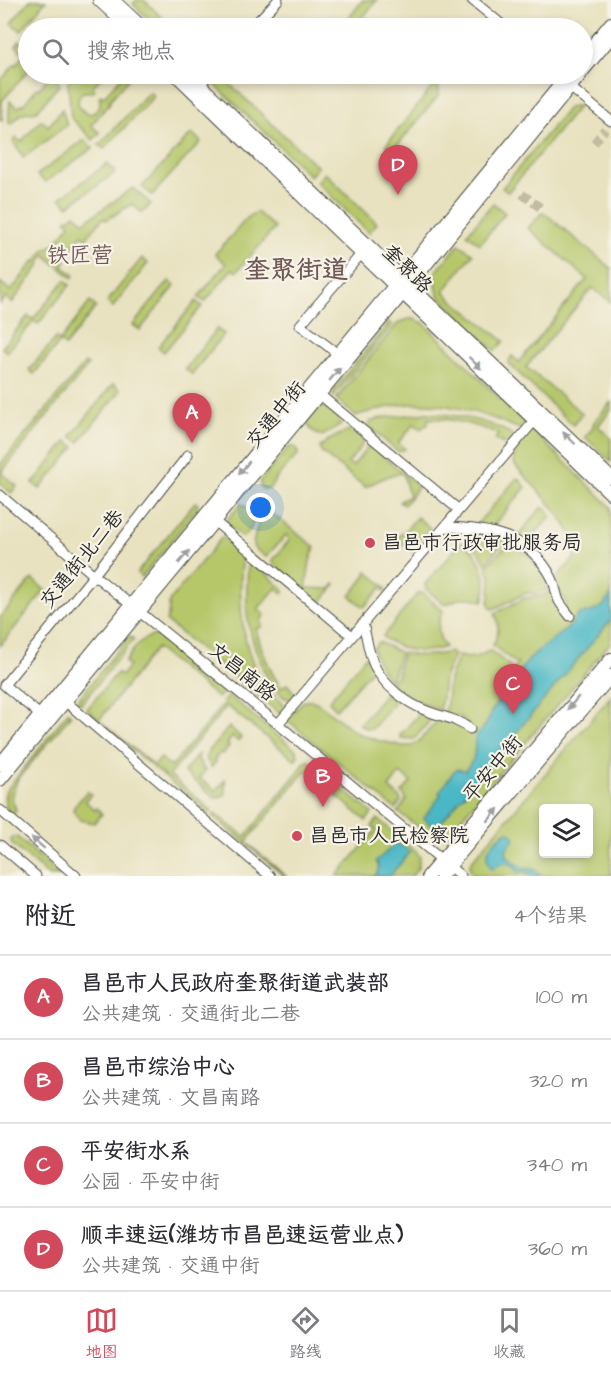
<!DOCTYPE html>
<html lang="zh">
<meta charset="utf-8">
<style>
:root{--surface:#fff;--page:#f2f2f3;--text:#2b2b33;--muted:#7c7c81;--line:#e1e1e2;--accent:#d1495b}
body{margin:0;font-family:"Architects Daughter","LXGW WenKai TC",sans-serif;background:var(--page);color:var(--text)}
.controls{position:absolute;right:18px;bottom:18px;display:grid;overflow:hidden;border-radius:6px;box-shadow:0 3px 9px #0003}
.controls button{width:54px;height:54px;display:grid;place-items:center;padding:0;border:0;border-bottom:2px solid var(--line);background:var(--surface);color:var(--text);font:30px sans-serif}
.you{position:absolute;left:261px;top:508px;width:21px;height:21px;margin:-15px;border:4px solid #fff;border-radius:50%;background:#1a73e8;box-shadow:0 0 0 9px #1a73e833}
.badge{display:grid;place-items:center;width:39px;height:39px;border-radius:50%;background:var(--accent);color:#fff;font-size:20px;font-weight:700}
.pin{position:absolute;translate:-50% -50px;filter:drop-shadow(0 2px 3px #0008)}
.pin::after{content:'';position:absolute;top:32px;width:21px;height:18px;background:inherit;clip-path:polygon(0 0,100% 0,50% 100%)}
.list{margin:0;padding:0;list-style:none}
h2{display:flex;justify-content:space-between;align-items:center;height:78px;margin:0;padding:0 24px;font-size:26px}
h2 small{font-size:20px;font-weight:400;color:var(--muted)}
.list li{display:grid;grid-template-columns:39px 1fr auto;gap:18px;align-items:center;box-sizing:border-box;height:84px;padding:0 24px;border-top:2px solid var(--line)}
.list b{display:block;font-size:22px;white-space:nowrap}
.list p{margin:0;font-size:20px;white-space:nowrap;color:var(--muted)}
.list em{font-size:20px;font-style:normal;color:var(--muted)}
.icon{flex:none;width:33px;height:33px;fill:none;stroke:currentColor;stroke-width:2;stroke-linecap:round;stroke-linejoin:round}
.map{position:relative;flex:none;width:611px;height:876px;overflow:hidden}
.search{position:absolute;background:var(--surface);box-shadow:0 3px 9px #0003;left:18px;right:18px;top:18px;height:66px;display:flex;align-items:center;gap:15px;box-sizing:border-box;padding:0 21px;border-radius:33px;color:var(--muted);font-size:22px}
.sheet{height:414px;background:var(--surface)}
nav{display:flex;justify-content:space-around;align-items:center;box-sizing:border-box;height:84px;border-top:2px solid var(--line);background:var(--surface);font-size:16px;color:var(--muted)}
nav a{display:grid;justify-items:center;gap:3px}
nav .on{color:var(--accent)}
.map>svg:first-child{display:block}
.green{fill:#b6c76a;stroke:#70794a;stroke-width:1.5;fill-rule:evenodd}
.water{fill:#4ab7c5;stroke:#3a7178;stroke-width:1.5}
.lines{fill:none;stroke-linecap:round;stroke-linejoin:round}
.minor-tunnel{stroke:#c2bda2;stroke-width:9;stroke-dasharray:9 4.5;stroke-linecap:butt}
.minor-casing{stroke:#474641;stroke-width:11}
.major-casing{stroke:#474641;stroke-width:14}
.minor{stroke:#fff;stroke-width:9}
.major{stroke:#fff;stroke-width:12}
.oneway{fill:#a0a0a0}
.poi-dot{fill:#d1495b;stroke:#f7f3e8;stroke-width:2}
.labels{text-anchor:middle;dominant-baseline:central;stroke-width:4.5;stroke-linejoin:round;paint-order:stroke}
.street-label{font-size:20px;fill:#2b2b2b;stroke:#f7f3e8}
.poi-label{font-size:20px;fill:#2b2b2b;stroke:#f7f3e8;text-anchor:start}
.quarter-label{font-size:22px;fill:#725957;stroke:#f7f3e8}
.district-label{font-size:26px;font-weight:bold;fill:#725957;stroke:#f7f3e8}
</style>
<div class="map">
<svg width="611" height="876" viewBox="0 0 611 876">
<rect width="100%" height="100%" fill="#f7f3e8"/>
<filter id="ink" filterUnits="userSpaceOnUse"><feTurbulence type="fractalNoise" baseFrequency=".0167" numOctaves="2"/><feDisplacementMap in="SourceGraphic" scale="12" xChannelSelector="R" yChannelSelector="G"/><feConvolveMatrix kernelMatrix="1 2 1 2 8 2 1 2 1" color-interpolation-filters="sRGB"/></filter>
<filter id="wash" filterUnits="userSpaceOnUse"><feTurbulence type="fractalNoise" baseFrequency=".008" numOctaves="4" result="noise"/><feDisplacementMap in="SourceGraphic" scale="24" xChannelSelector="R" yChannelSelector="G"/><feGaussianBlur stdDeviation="1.35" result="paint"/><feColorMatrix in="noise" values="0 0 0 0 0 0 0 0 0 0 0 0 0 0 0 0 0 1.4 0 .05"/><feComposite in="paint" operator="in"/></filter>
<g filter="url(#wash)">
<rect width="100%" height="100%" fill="#e8e2c0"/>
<path class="green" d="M 30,0 L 46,0 L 21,31 L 11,23 Z
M 137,0 L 144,0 L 173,28 L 158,28 L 133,4 Z
M 363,0 L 377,0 L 354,28 L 341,28 Z
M 20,41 L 28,50 L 28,71 L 2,101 L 2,121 L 0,119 L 0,80 L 8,73 L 8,72 L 15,64 L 16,65 L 24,54 L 16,46 Z
M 51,74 L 60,84 L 37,111 L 22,113 L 11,124 L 9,123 L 9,112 L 10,101 L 18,108 L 22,104 L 23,105 L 37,88 L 39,89 Z
M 76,74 L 86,74 L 89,76 L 91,74 L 105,74 L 92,87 L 95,90 L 93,92 L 83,92 C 74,101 78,112 91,114 C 98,111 102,105 99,97 L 101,95 L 103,97 L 123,76 L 121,74 L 129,74 L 131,76 L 109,101 L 110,103 L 91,125 L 100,133 L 93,140 L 71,118 L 68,82 Z
M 219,74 L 318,167 L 310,176 L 212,82 Z
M 433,86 L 439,87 L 439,95 L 393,151 L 386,145 Z
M 149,92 L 154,96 L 104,149 L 99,145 Z
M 572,106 L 579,106 L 508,192 L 502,188 L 568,108 Z
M 62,109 L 67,125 L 23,158 L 13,141 L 16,138 L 21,142 L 41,120 L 48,126 L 52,122 Z
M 192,133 L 201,142 L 152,195 L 142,187 Z
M 84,140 L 93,148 L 45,182 L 37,175 Z
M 107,164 L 116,172 L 68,206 L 60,198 Z
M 325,173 L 377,223 L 369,233 L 317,182 Z
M 133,188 L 151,204 L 142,213 L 132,204 L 106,220 L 103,218 L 86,238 L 82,235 L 64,258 L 66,261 L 62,266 L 74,275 L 72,278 L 45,255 L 40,262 L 41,264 L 12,303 L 6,297 L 0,304 L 0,282 L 11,291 L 34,261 L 36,262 L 45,249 L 54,245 L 70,224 L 66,220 L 68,218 L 69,219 L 75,214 L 84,222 Z
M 493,203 L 505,213 L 480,244 L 467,234 Z
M 257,212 L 275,228 L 236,272 L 232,269 L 205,302 L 198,297 L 226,264 L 215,254 L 249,216 Z
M 543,212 L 611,268 L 611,302 L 592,288 L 526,367 L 582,413 L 573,425 L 508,363 L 512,356 L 519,362 L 587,279 L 528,228 Z
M 459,244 L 473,254 L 444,291 L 450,298 L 504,341 L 495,351 L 438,295 L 435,277 L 436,272 Z
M 142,258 L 148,263 L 113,307 L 107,302 Z
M 65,280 L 70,285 L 38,324 L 34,321 L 7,352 L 2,348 L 28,316 L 33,319 Z
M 169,281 L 175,286 L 140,330 L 133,325 Z
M 196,301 L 202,306 L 164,352 L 158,347 Z
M 90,302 L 96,307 L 65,346 L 60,342 L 34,374 L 29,370 L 56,338 L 60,341 Z
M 408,319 L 413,319 L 424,323 L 526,424 L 521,429 L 517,428 C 480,412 441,400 400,405 C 385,407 369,412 355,416 L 336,399 L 397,324 Z
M 389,322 L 392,325 L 333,397 L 333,391 L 335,388 Z
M 217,329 L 224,334 L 192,374 L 185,369 Z
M 85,363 L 88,365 L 1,473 L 17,486 L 11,493 L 0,484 L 0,465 Z
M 113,384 L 121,390 L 79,442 L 71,436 Z
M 611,402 L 611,410 L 598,426 L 611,438 L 611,462 L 585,437 L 592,429 L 594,422 Z
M 320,406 C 328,407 340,417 341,425 L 322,436 C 316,435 309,429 307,423 Z
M 427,413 C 456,415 486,419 511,434 L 512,439 L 509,443 L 504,444 L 495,440 L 498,433 C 476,426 451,417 428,419 L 428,425 L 424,426 L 421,429 L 414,424 L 398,443 L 405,449 L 398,452 L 368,426 L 370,422 L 381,418 Z
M 531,429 L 611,507 L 611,642 L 446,836 L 433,838 L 398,812 L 406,800 L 405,796 L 402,793 L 411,782 L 400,773 L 389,788 L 400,798 L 401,801 L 395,809 L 287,720 L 302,702 L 311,700 L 318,703 L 355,732 L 376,740 L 403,746 L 412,746 L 420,740 L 439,719 L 469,725 L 460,717 L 443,713 L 447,704 L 449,679 L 458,656 C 470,659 480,658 489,650 L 510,666 L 511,671 L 518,663 L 514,662 L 493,645 C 499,634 500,624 495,613 L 525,598 L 541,596 L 552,591 L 559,607 L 564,615 C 564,613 566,607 566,605 C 565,597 554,587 557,579 C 560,569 575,564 576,553 C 579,529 530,483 515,465 C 510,450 522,441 531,429 Z
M 349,430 L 353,430 L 364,439 L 363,444 L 348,463 L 353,466 L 368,447 L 371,446 L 419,486 L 404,505 L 399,502 L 409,496 L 403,473 L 388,476 L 365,487 L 321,452 L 320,447 L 327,441 Z
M 67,441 L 75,447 L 40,489 L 33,483 Z
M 289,447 C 295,446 298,449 298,455 L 281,472 L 269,489 L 263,489 L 260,485 L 260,481 Z
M 518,478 L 526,487 L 492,527 L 488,528 L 479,525 L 478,523 L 516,479 Z
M 195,502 L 198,504 L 197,509 L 142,577 L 137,573 Z
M 241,504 C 245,506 252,509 254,514 C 256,522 249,534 242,537 L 225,523 L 239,505 Z
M 541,508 L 547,509 L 551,516 L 527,543 L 517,537 Z
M 270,512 L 315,547 L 310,561 L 306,588 L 331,589 L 334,584 L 336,585 L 320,603 L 273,563 L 273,560 L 290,539 L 286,535 L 266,557 L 254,548 L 253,544 C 256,532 257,516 270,512 Z
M 417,517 L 430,528 L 413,548 L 417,552 L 417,553 L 413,553 L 395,537 L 403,533 Z
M 473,531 L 508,541 L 496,550 L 486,564 L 481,554 L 466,538 L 468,534 Z
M 222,537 L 243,554 C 237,598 240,659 272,694 C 276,698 281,702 285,707 L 280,714 L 166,621 C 171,613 167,609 170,600 Z
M 462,542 C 480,552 491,581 483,601 C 475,598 467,596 458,599 C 453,601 450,604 444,604 L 426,589 L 425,584 Z
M 511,543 C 531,555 540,567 552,587 L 536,594 L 526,593 L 493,609 L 489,605 L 491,581 L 487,567 L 497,554 Z
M 250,564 L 258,566 L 284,590 L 283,594 L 276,588 L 258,609 L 265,615 L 261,620 L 262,627 L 256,629 C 261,651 269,669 281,688 L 287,684 L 296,695 L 292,700 C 267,697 249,635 247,613 C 246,597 247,582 248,566 Z
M 367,571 L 385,587 L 386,590 L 385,591 L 381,588 L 364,607 L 350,596 L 364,578 Z
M 32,579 L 45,590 L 0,646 L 0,618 Z
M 418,593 L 423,593 L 443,611 C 437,623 436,635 445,647 C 421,655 404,651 384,638 L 383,636 Z
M 156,635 L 224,691 L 218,698 L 156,648 L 99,720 L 154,766 L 161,758 L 171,767 L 224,704 L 223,702 L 229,696 L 297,751 L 298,755 L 295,760 L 227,706 L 169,775 L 212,811 L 210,814 L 97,721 L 98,719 L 87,709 L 117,673 L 121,676 L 129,666 L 125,662 C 134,649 139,638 156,635 Z
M 129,636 L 134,639 L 81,704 L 77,701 Z
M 379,642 L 401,653 C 395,662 395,674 390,681 C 383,672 375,660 373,648 Z
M 450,652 L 454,655 C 451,663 446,671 444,679 C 442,690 443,700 439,710 L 413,699 L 391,683 L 397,676 L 400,661 L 403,653 C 419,657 434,656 450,652 Z
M 365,657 L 367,657 L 373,668 L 336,709 L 329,701 Z
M 388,690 L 397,698 L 396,700 L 372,729 L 368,729 L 360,725 L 360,724 Z
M 611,696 L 611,876 L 476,876 L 470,871 L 470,863 ZM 544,808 L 588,808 L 588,854 L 544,854 Z
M 68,712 L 71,715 L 18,779 L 12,795 L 13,802 L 16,810 L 11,817 C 7,808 2,800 6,791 Z
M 421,712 L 433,717 L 414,739 L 401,738 L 400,735 Z
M 229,727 L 241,737 L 238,741 L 232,737 L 227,744 L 229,746 L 223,754 L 221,752 L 214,760 L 216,762 L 211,768 L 206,758 L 207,753 Z
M 199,753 L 198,759 L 205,771 L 199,778 L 216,791 L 225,780 L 225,795 L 222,797 L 214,797 L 184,772 Z
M 306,761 L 309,761 L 318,768 L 313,775 L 306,770 L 246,842 L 286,876 L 284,876 L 213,816 L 215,814 L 245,837 L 302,767 L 301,766 Z
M 322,772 L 372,813 L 366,821 L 317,779 Z
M 87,791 L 91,794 L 85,801 L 95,810 L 97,808 L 102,814 L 94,823 L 80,820 L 73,810 L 74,807 Z
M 378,819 L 417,853 L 420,857 L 418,868 L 412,876 L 337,876 L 376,830 L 372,826 Z
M 13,837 L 17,837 L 61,876 L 49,876 L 12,844 L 11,840 Z"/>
<path class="water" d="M 611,593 L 611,620 L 436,828 L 434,828 L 424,818 L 441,795 L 439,793 L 454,771 L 457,769 L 465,771 C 477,756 474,755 475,737 C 482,729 489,723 491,712 L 514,677 L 535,653 L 569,627 L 579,614 L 591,612 L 603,606 L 610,596 Z
M 507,831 L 512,834 L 515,838 L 506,850 L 507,856 L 523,868 L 534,869 L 542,876 L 534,876 L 526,871 L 520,872 L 516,870 L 515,866 C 503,861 502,863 492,869 C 479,852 494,842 507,831 Z
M 397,843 L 410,852 L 390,876 L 375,876 C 379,871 380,866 376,861 Z"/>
</g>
<g filter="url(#ink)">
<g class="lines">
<path class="minor-tunnel" d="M 594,143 L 605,129
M 522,194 L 541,208"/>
<g class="minor-casing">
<path id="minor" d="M 472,0 L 506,28
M 251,28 L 278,0
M 561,74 L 566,77 L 570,87 L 611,121
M 197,87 L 210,74
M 338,354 L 300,325 L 362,253
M 319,394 L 459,510
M 0,495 L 94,575 L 278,724 L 461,876
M 214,521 L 352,636
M 445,527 C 488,528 530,535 552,578 C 555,585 556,593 559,601 C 562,606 566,611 570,616
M 363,624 C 367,637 368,652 374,665 C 384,686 406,703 427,711 C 445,718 453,717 470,729
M 65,701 L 270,876
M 40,715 L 4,685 L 94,575 L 188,455
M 278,724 L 535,420
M 0,810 L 76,876
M 0,845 L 36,876"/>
</g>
<g class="major-casing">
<path id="major" d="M 99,0 L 129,28
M 113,0 L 143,28
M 582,58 L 611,23
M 582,72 L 611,37
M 175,74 L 611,494
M 189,74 L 611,478
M 0,764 L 569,74
M 0,780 L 403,293 L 581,74
M 428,876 L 611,659
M 441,876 L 611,676"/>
</g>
<use href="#minor" class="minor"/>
<use href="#major" class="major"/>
</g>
<defs><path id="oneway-solid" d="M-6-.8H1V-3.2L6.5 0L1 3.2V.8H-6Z" transform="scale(1.5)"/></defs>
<g class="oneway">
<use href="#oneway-solid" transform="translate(475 363) rotate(44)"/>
<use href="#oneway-solid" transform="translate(335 374) rotate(-50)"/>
<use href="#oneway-solid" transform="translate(569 438) rotate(-136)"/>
<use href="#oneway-solid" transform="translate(244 468) rotate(129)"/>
<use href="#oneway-solid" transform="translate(184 557) rotate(-50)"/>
<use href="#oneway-solid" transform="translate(573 703) rotate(130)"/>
<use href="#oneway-solid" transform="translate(493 815) rotate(-50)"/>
<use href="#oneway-solid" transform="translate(38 843) rotate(-139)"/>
</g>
</g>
<g class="poi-dot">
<circle cx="370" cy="543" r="6"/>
<circle cx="297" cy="836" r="6"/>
</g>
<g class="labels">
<g class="street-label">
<text transform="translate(407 269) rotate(44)">奎聚路</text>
<text transform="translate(276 415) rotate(-50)">交通中街</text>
<text transform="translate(82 559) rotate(-51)">交通街北二巷</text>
<text transform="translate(242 672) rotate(39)">文昌南路</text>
<text transform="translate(493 769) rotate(-50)">平安中街</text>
</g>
<g class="poi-label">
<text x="382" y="543">昌邑市行政审批服务局</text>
<text x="309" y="836">昌邑市人民检察院</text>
</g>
<g class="quarter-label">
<text x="80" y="255">铁匠营</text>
</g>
<g class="district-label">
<text x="296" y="270">奎聚街道</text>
</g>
</g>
</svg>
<div class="controls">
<button><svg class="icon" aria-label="layers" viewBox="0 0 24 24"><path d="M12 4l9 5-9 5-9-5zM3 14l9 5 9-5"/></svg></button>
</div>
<div class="you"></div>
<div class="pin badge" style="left:192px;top:443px">A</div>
<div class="pin badge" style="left:323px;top:807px">B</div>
<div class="pin badge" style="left:513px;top:714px">C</div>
<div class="pin badge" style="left:398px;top:195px">D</div>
<div class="search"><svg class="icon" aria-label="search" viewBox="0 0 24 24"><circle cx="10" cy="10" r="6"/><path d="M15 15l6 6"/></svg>搜索地点</div>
</div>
<section class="sheet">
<h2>附近<small>4个结果</small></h2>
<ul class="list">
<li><span class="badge">A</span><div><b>昌邑市人民政府奎聚街道武装部</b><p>公共建筑 · 交通街北二巷</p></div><em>100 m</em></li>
<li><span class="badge">B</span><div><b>昌邑市综治中心</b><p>公共建筑 · 文昌南路</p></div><em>320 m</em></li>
<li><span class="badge">C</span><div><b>平安街水系</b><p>公园 · 平安中街</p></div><em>340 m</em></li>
<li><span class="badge">D</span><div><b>顺丰速运(潍坊市昌邑速运营业点)</b><p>公共建筑 · 交通中街</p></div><em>360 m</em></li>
</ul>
</section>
<nav>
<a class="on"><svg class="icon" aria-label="map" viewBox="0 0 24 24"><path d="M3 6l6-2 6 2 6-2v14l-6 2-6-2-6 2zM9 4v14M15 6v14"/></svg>地图</a>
<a><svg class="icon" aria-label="directions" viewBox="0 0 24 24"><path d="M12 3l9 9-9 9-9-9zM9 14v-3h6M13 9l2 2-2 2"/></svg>路线</a>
<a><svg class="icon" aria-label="saved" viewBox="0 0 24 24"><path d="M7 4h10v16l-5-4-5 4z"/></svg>收藏</a>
</nav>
